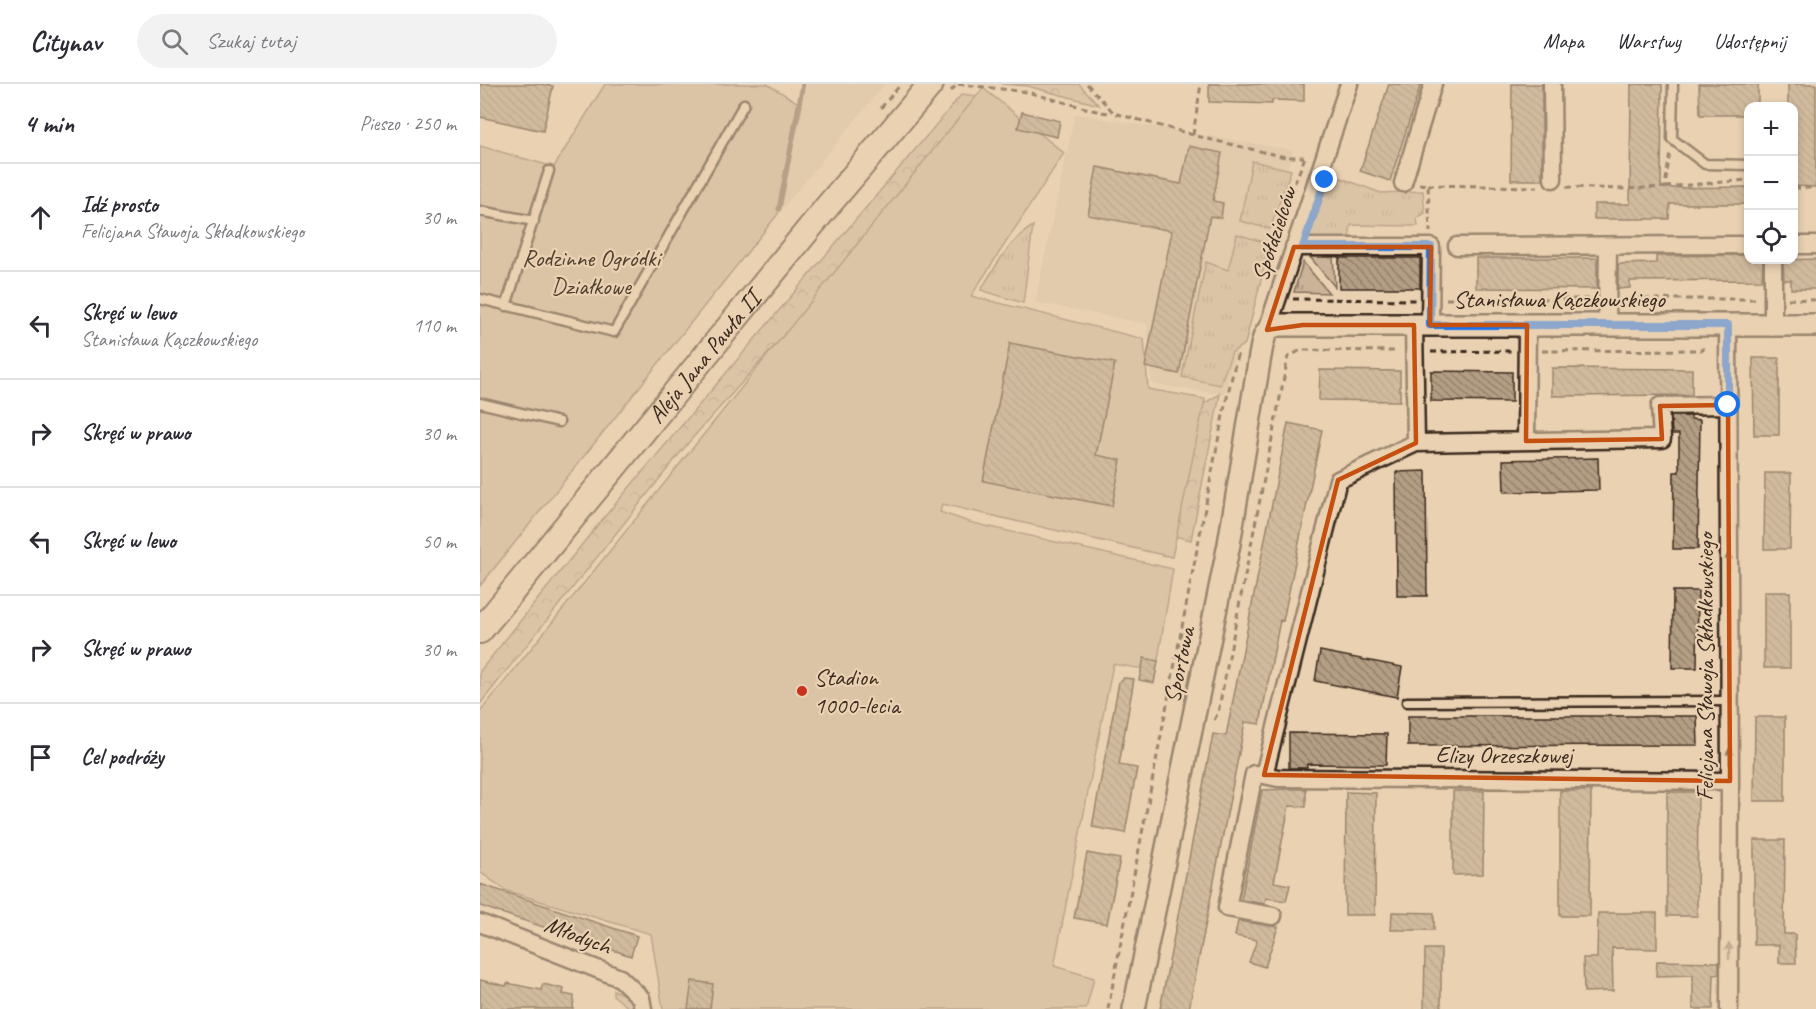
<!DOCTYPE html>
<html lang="pl">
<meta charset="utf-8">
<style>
:root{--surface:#fff;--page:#f2f2f3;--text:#2b2b33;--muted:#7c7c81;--line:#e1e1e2}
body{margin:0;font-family:Caveat,sans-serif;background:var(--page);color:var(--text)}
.controls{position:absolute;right:18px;top:18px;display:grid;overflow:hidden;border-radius:12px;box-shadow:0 3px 9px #0003}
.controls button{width:54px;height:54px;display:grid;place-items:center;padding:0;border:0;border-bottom:2px solid var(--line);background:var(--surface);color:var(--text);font:30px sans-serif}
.stop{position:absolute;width:18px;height:18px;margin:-14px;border:4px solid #1a73e8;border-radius:50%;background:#fff}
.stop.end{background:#1a73e8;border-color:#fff;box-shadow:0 2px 6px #0008}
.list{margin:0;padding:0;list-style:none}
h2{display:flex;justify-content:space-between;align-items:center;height:78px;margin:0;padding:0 24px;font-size:26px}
h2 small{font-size:20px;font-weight:400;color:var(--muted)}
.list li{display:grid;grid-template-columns:39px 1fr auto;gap:18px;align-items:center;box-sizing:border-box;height:108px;padding:0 24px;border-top:2px solid var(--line)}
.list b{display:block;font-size:22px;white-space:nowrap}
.list p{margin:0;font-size:20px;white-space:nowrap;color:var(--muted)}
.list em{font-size:20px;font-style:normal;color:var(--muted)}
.icon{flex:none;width:33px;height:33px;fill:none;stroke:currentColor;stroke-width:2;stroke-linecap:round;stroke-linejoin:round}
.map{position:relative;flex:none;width:1336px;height:925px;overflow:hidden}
header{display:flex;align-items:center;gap:36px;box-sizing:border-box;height:84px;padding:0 30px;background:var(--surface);border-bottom:2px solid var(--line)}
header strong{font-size:28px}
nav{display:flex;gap:33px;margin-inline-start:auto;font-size:21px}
.search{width:420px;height:54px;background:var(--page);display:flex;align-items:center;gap:15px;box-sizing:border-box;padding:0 21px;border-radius:33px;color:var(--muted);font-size:22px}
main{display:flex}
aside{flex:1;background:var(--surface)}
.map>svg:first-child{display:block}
.built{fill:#d9c2a4}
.grass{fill:url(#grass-tufts);stroke:#826e5a;stroke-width:1.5}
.forest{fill:url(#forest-crowns);stroke:#826e5a;stroke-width:1.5}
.garden{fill:#cab397;stroke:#826e5a;stroke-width:1.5}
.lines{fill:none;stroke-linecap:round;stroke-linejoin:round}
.stream{stroke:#786452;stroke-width:5}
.building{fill:url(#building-back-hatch);stroke:#3b2a1e;stroke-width:1.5}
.service-casing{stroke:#3b2a1e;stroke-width:13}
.minor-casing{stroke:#3b2a1e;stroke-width:21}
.tertiary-casing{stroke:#3b2a1e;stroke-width:26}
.secondary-casing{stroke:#3b2a1e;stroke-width:28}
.path{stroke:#3b2a1e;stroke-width:3;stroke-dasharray:6 4.5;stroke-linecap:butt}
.service{stroke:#e9d1b2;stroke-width:8}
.minor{stroke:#e9d1b2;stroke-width:16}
.tertiary{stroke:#e9d1b2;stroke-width:21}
.secondary{stroke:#e9d1b2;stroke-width:24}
.oneway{fill:#927e68}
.route{stroke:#1a73e8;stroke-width:8}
.marked{fill:none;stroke:#c55010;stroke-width:4.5;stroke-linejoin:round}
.poi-dot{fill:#c8321e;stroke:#e9d1b2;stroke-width:2}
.labels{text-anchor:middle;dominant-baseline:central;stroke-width:4.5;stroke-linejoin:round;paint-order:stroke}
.street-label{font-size:24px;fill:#3b2a1e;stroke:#e9d1b2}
.park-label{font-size:24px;fill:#503f30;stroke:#e9d1b2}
.poi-label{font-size:24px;fill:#3b2a1e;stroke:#e9d1b2;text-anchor:start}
</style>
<header>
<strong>Citynav</strong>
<div class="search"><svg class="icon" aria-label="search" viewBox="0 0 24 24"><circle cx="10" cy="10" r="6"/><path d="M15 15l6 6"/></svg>Szukaj tutaj</div>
<nav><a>Mapa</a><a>Warstwy</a><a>Udostępnij</a></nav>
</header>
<main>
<aside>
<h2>4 min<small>Pieszo · 250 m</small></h2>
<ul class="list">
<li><svg class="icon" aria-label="ahead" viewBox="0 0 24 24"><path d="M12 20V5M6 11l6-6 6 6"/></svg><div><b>Idź prosto</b><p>Felicjana Sławoja Składkowskiego</p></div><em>30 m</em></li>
<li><svg class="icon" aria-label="left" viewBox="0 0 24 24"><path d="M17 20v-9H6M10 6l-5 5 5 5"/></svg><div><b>Skręć w lewo</b><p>Stanisława Kączkowskiego</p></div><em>110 m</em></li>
<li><svg class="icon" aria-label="right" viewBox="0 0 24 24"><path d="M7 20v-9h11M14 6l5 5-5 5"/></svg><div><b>Skręć w prawo</b></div><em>30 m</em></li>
<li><svg class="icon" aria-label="left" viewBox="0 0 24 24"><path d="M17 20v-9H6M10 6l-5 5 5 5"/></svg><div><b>Skręć w lewo</b></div><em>50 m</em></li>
<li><svg class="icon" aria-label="right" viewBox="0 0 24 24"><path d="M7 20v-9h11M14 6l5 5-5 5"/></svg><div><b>Skręć w prawo</b></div><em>30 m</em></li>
<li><svg class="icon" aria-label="arrive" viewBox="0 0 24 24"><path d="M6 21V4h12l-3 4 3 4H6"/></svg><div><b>Cel podróży</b></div></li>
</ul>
</aside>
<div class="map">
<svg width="1336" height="925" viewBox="0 0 1336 925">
<defs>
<pattern id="grass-tufts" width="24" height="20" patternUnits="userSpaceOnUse" patternTransform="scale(1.5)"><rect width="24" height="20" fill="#cab397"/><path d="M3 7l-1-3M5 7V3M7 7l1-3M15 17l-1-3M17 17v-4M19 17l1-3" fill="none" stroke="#a5927b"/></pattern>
<pattern id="forest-crowns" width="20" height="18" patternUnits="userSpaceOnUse" patternTransform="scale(1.5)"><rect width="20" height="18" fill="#cab397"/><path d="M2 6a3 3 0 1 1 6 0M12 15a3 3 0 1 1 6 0" fill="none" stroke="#a5927b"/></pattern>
<pattern id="building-back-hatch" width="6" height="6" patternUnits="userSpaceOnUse" patternTransform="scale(1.5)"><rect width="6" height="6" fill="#b39e84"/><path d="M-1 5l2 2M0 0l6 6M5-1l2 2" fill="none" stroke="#93816b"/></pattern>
</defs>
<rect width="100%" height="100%" fill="#e9d1b2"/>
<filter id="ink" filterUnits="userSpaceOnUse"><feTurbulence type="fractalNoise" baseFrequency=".0167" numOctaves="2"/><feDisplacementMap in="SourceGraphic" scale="12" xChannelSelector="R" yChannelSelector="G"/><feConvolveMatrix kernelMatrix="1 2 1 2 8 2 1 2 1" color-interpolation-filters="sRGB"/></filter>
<g filter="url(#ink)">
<path class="built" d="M 327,0 L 405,0 L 298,130 Z
M 595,30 L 813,66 L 744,311 L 672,300 L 667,240 L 555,218 Z"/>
<path class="grass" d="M 772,77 L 811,86 L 790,145 L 760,137 Z
M 849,93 L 861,94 L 901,109 L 943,107 L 945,129 L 937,134 L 938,142 L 871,141 L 869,154 L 834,158 L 828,154 Z
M 553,142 L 543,219 L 501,206 C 514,184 531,155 553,142 Z
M 757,150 L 790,160 L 765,260 L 752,268 L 740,301 L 702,293 L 726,178 L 748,186 Z
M 830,173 L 853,173 L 855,203 Z
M 823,178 L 849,209 L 814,208 Z
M 133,906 C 143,910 152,913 153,925 L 150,925 L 133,911 Z"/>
<path class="forest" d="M 521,0 L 599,0 L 619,21 L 547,2 Z
M 482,10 L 497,12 L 307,248 L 208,359 L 0,620 L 0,587 L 121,437 Z
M 740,310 L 711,456 L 690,451 L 713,326 Z"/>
<path class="garden" d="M 125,0 L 287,0 L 322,21 L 298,130 L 0,502 L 0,62 L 74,83 Z
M 503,4 L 584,69 L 491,212 L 664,255 L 668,305 L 725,315 L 692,473 L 462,420 L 460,428 L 489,438 L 693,485 L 676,587 L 633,580 L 574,882 L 614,894 L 606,925 L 183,925 L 171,850 L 27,807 L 0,788 L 0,628 Z"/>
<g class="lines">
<path class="stream" d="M 299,125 L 323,0"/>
</g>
<path class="building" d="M 0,0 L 63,0 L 73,2 L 63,47 L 0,33 Z
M 729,0 L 824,0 L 824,17 L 792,16 L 792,20 L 729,18 Z
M 909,0 L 941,0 L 910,97 L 880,87 Z
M 1032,0 L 1062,0 L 1062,96 L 1031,96 Z
M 1151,0 L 1182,0 L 1181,104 L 1269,103 L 1269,120 L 1190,120 L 1189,135 L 1114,135 L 1114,120 L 1150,120 Z
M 1219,0 L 1278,0 L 1278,22 L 1269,22 L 1269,31 L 1220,31 Z
M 1308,0 L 1336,0 L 1336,103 L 1314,102 L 1314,22 L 1308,22 Z
M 542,28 L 580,37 L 577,53 L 538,44 Z
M 709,62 L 742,69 L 733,117 L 743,119 L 741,134 L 730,132 L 699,290 L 665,283 L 692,147 L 608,131 L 617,83 L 701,100 Z
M 1269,171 L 1269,176 L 1283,176 L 1282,196 L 1150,197 L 1150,204 L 1138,205 L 1138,180 L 1176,179 L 1176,172 Z
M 859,174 L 940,174 L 940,204 L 859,204 Z
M 996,174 L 1117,174 L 1117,205 L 996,204 Z
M 1336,175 L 1336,205 L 1311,205 L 1311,196 L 1304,196 L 1303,176 Z
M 530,259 L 635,279 L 616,371 L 641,376 L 632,422 L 503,397 Z
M 1273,274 L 1299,274 L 1299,351 L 1274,351 Z
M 1072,284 L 1212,285 L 1212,311 L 1072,312 Z
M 840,286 L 920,287 L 920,317 L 839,316 Z
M 951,287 L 1032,288 L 1032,318 L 951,317 Z
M 1191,332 L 1211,332 L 1211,335 L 1220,336 L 1218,465 L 1193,465 L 1194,388 L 1199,388 L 1199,350 L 1192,350 Z
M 808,339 L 842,346 L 803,537 L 800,536 L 780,640 L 765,638 L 709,925 L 680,925 L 733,650 L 746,652 Z
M 1118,374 L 1119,406 L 1024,408 L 1023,376 Z
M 946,387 L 947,512 L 917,512 L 916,388 Z
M 1285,389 L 1311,389 L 1310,465 L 1284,465 Z
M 1193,507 L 1218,507 L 1217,584 L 1192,584 Z
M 1284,508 L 1310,508 L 1310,584 L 1284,584 Z
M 840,567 L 922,583 L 917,613 L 835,597 Z
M 664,574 L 678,577 L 674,599 L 659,596 Z
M 644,594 L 654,595 L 639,681 L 657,684 L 645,749 L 612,743 L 639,598 Z
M 928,632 L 1217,632 L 1218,661 L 928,662 Z
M 1275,633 L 1305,633 L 1305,717 L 1274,717 Z
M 809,649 L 907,650 L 906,681 L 827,680 L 827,684 L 809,684 Z
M 808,705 L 826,705 L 826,723 L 809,722 L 794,798 L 810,801 L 806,817 L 786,814 L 785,820 L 761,816 L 782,706 Z
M 973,707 L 1004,707 L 1003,790 L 973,791 Z
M 1080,707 L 1111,707 L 1110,832 L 1080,832 Z
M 866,708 L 896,709 L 895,831 L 865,831 Z
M 1187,708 L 1218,708 L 1217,832 L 1187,832 Z
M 1274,756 L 1305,756 L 1304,850 L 1315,850 L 1316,879 L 1299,879 L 1299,861 L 1274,861 Z
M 607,769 L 640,775 L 627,840 L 594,834 Z
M 0,800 L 157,852 L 151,872 L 0,822 Z
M 912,828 L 954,829 L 954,846 L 911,846 Z
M 1118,829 L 1177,829 L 1177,865 L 1132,864 L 1133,907 L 1104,908 L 1103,874 L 1117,874 Z
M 758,837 L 798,843 L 785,883 L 769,878 L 777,856 L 755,852 Z
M 945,865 L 961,865 L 961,925 L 944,925 Z
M 1177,877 L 1239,878 L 1239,890 L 1234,891 L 1233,925 L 1213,925 L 1213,891 L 1176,892 Z
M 0,896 L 26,902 L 27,899 L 61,906 L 63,900 L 84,905 L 83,910 L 94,912 L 93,925 L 0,925 Z
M 212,897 L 233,900 L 230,925 L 208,925 Z"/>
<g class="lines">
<g class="service-casing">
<path id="service" d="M 1193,0 L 1192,55 L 1225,80 L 1268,81
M 0,127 L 54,137
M 0,215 L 134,248 L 264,20
M 26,222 L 69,87
M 0,319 L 79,338
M 927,618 L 1250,617"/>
</g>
<g class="minor-casing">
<path id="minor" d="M 1072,0 L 1073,95
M 923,99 L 953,0
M 1314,161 L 1336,161
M 977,162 L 1268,161
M 814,163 L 951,163 L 950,241
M 1293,176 L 1293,241
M 934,241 L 936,359 L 858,396 L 784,691 L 798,694 L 1250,697
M 1127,241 L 1128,162
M 1248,241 L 1250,697 L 1249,925
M 787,246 L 869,0
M 1046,357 L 1047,241
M 936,359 L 1182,355 L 1180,322 L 1248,321
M 784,691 L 774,690 L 747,824 L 793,832
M 0,839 L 140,894 L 161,914 L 163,925"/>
</g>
<g class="tertiary-casing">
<path id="tertiary" d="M 654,925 L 749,460 L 780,272 C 783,258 783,243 799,241 L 1336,241"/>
</g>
<g class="secondary-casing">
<g id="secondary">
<path id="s1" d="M 0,547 L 346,124 L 451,0"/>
</g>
</g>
<path class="path" d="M 478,0 L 547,8 L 620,28 L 632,29
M 607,0 L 634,29 L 728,55 L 805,73 L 824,73
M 471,7 L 477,0
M 401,24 L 421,0
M 713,51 L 721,0
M 939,100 L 948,101 L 950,148
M 948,101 L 1058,103
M 1086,103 L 1145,105 L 1185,103 L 1190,68
M 1185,103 L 1268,96
M 1314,104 L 1336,104
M 790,179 L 799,139 L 825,73
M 813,215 L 935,216
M 966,215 L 1112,215
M 1143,215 L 1277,215
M 1308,215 L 1336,216
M 1062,267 L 1223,266 L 1223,259
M 951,268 L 1032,267
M 734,636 L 738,629 L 808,273 L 821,266 L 918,267
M 628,925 L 744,326 L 757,272 L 761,269"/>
<use href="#service" class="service"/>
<use href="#minor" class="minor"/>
<use href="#tertiary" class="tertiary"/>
<use href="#secondary" class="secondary"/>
</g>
<defs><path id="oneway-solid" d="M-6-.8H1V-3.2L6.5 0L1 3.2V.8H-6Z" transform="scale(1.5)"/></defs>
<g class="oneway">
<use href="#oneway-solid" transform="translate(1249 477) rotate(-90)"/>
<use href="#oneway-solid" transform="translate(1250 672) rotate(-90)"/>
<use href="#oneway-solid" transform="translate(1249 867) rotate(-90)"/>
</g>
</g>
<g class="lines" filter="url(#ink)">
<path class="route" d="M 845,96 L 823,163 L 951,163 L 950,241 L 1248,241 L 1248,321"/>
</g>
<path d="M0 0H1336V925H0ZM 814,163 L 951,163 L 950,241 L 1047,241 L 1046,357 L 1182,355 L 1180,322 L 1248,321 L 1250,697 L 784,691 L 858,396 L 936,359 L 934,241 L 823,241 L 787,246 Z" fill="#e9d1b2" fill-opacity=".55" fill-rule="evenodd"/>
<path class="marked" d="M 814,163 L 951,163 L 950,241 L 1047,241 L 1046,357 L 1182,355 L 1180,322 L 1248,321 L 1250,697 L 784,691 L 858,396 L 936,359 L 934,241 L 823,241 L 787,246 Z"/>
<circle class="poi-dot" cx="322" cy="607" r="6"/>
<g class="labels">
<g class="street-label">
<text transform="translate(794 150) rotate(-72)">Spółdzielców</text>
<text x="1079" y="215">Stanisława Kączkowskiego</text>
<text stroke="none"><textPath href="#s1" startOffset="354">Aleja Jana Pawła II</textPath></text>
<text transform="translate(699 581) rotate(-78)">Sportowa</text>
<text transform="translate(1225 583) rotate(-90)">Felicjana Sławoja Składkowskiego</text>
<text x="1024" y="671">Elizy Orzeszkowej</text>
<text transform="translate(98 851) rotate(21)">Młodych</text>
</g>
<g class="park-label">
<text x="111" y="174">Rodzinne Ogródki<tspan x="111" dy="28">Działkowe</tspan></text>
</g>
<g class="poi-label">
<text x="334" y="593">Stadion<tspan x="334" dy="28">1000-lecia</tspan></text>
</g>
</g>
</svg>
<div class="controls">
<button>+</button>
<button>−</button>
<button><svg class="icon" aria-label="locate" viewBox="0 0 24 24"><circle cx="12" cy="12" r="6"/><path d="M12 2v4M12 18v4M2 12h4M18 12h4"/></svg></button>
</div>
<div class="stop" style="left:1248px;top:321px"></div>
<div class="stop end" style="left:845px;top:96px"></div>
</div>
</main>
